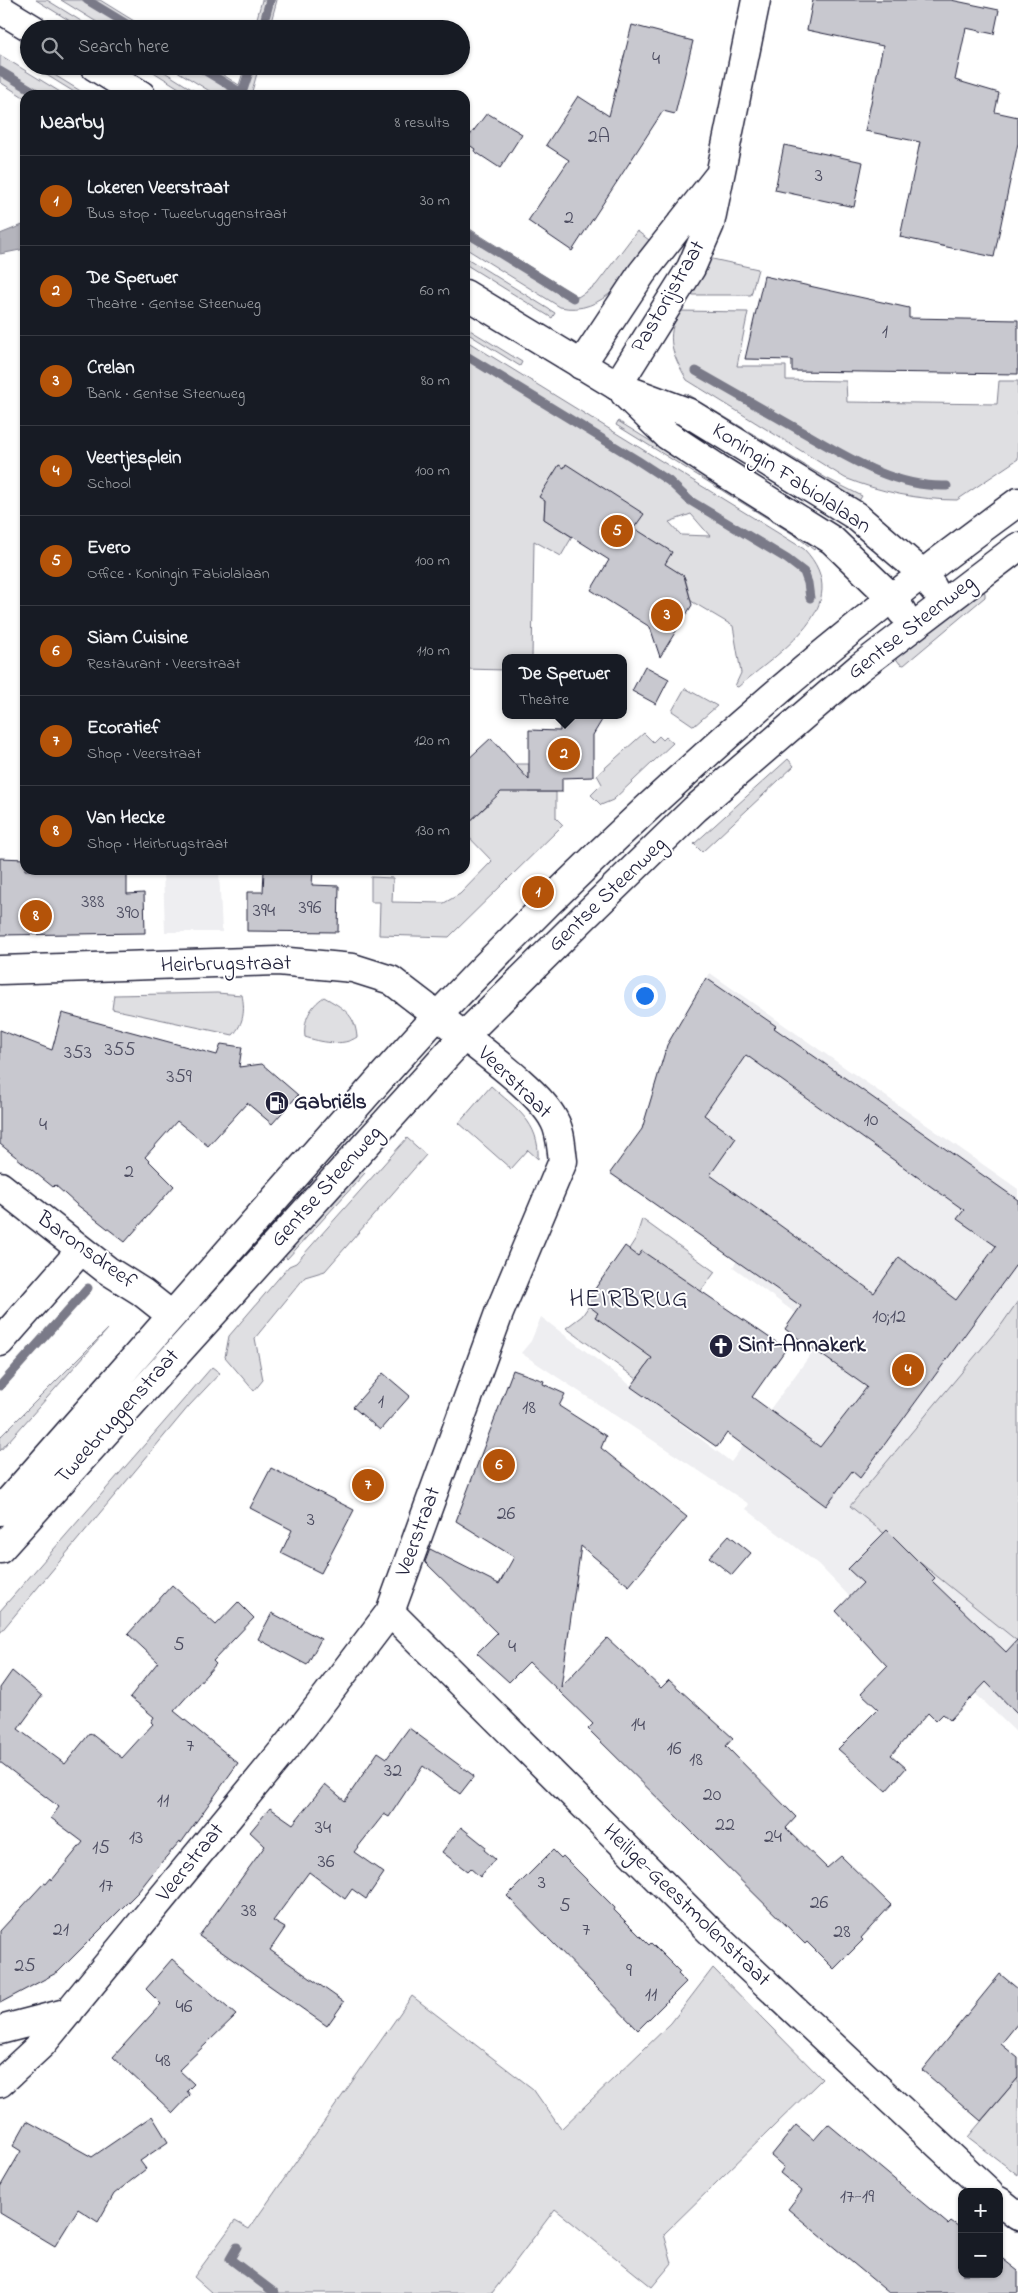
<!DOCTYPE html>
<meta charset="utf-8">
<style>
:root{--surface:#171b24;--page:#242831;--text:#f1f3f6;--muted:#9ea1a6;--line:#363941;--accent:#b45309}
body{margin:0;font-family:"Indie Flower",sans-serif;background:var(--page);color:var(--text)}
.controls{position:absolute;right:15px;bottom:15px;display:grid;overflow:hidden;border-radius:10px;box-shadow:0 1px 4px #0004}
.controls button{width:45px;height:45px;display:grid;place-items:center;padding:0;border:0;border-bottom:1px solid var(--line);background:var(--surface);color:var(--text);font:25px sans-serif}
.you{position:absolute;left:644px;top:995px;width:18px;height:18px;margin:-12px;border:4px solid #fff;border-radius:50%;background:#1a73e8;box-shadow:0 0 0 8px #1a73e833}
.badge{display:grid;place-items:center;width:32px;height:32px;border-radius:50%;background:var(--accent);color:#fff;font-size:16px;font-weight:700}
.pin{position:absolute;translate:-50% -50%;border:2px solid #fff;box-shadow:0 1px 5px #0006}
.popup{position:absolute;left:502px;top:654px;width:125px;height:65px;box-sizing:border-box;display:grid;place-content:center;border-radius:10px;background:var(--surface);filter:drop-shadow(0 1px 4px #0005);font-size:16px;white-space:nowrap;color:var(--muted)}
.popup b{font-size:19px;color:var(--text)}
.popup::after{content:'';position:absolute;left:50%;top:100%;margin-left:-10px;border:10px solid transparent;border-top-color:var(--surface)}
.list{margin:0;padding:0;list-style:none}
h2{display:flex;justify-content:space-between;align-items:center;height:65px;margin:0;padding:0 20px;font-size:21px}
h2 small{font-size:16px;font-weight:400;color:var(--muted)}
.list li{display:grid;grid-template-columns:32px 1fr auto;gap:15px;align-items:center;box-sizing:border-box;height:90px;padding:0 20px;border-top:1px solid var(--line)}
.list b{display:block;font-size:19px;white-space:nowrap}
.list p{margin:0;font-size:16px;white-space:nowrap;color:var(--muted)}
.list em{font-size:16px;font-style:normal;color:var(--muted)}
.icon{flex:none;width:28px;height:28px;fill:none;stroke:currentColor;stroke-width:2;stroke-linecap:round;stroke-linejoin:round}
.map{position:relative;flex:none;width:1018px;height:2293px;overflow:hidden}
.search{position:absolute;background:var(--surface);box-shadow:0 1px 4px #0004;left:20px;top:20px;width:450px;height:55px;display:flex;align-items:center;gap:12px;box-sizing:border-box;padding:0 18px;border-radius:28px;color:var(--muted);font-size:19px}
.panel{position:absolute;background:var(--surface);box-shadow:0 1px 4px #0004;left:20px;top:90px;width:450px;height:785px;border-radius:15px}
.map>svg:first-child{display:block}
.built{fill:#eeeef1}
.green{fill:#dfdfe2;stroke:#80808e;fill-rule:evenodd}
.water{fill:#b4b4bc;stroke:#7a7a88}
.lines{fill:none;stroke-linecap:round;stroke-linejoin:round}
.stream{stroke:#7a7a88;stroke-width:9}
.building{fill:#c8c8cf;stroke:#22223b;fill-rule:evenodd}
.street-casing{stroke:#22223b;stroke-width:31}
.secondary-casing{stroke:#22223b;stroke-width:31}
.primary-casing{stroke:#22223b;stroke-width:31}
.street{stroke:#fff;stroke-width:28}
.secondary{stroke:#fff;stroke-width:28}
.primary{stroke:#fff;stroke-width:28}
.labels{text-anchor:middle;dominant-baseline:central;stroke-width:4;stroke-linejoin:round;paint-order:stroke}
.number-label{font-size:20px;fill:#4c4c60}
.street-label{font-size:22px;fill:#22223b;stroke:#fff}
.poi-label{font-size:22px;font-weight:bold;fill:#22223b;stroke:#fff;text-anchor:start}
.quarter-label{font-size:25px;letter-spacing:1px;fill:#22223b;stroke:#fff}
</style>
<div class="map">
<svg width="1018" height="2293" viewBox="0 0 1018 2293">
<rect width="100%" height="100%" fill="#fff"/>
<filter id="ink" filterUnits="userSpaceOnUse"><feTurbulence type="fractalNoise" baseFrequency=".02" numOctaves="2"/><feDisplacementMap in="SourceGraphic" scale="10" xChannelSelector="R" yChannelSelector="G"/><feConvolveMatrix kernelMatrix="1 2 1 2 8 2 1 2 1" color-interpolation-filters="sRGB"/></filter>
<g filter="url(#ink)">
<path class="built" d="M 163,870 L 219,870 L 222,932 L 165,932 Z
M 710,973 L 1018,1189 L 1018,1734 L 958,1677 L 943,1693 L 818,1564 L 746,1509 L 749,1504 L 521,1353 L 531,1341 L 541,1317 L 731,1462 L 825,1335 L 733,1267 L 737,1261 L 610,1174 L 642,1129 L 667,1045 Z"/>
<path class="green" d="M 36,0 L 47,0 L 94,29 L 83,29 Z
M 61,0 L 100,0 L 147,29 L 108,29 Z
M 262,0 L 277,0 L 269,29 L 254,29 Z
M 0,55 L 65,95 L 25,95 L 25,98 L 0,82 Z
M 32,66 L 40,66 L 87,95 L 79,95 Z
M 144,66 L 155,66 L 201,95 L 190,95 Z
M 169,66 L 209,66 L 239,85 L 245,66 L 259,66 L 251,95 L 216,95 Z
M 465,226 L 578,297 L 596,285 L 637,231 L 653,243 C 631,272 603,317 560,307 L 465,248 Z
M 465,257 L 555,313 L 552,318 L 465,264 Z
M 708,258 L 758,269 L 751,295 L 688,295 Z
M 679,311 L 748,312 L 737,366 L 786,366 L 786,380 L 846,381 L 847,402 L 997,404 L 999,381 L 1018,381 L 1018,459 L 957,500 C 919,500 880,492 845,478 L 687,380 C 672,354 665,338 679,311 Z
M 465,327 L 522,362 L 520,366 L 465,332 Z
M 465,340 L 804,549 C 858,606 777,653 738,687 L 735,686 L 741,673 L 733,626 L 691,601 L 685,578 L 545,501 L 544,519 L 572,537 L 561,556 L 534,541 L 532,658 L 505,658 L 505,670 L 465,669 ZM 691,514 L 710,536 L 681,535 L 669,522 Z
M 685,393 L 826,478 L 862,496 L 857,504 L 683,397 Z
M 618,421 L 817,544 L 814,550 L 796,536 L 616,425 Z
M 981,587 L 985,593 L 985,597 L 904,665 L 900,664 L 894,656 Z
M 685,688 L 717,706 L 694,726 L 672,711 Z
M 644,733 L 653,742 L 659,736 L 663,740 L 666,737 L 673,743 L 613,800 L 601,805 L 591,795 L 602,784 L 597,775 Z
M 788,759 L 794,766 L 702,852 L 694,844 Z
M 515,764 L 529,764 L 529,792 L 556,792 L 556,818 L 563,825 L 449,937 L 379,935 L 380,902 L 371,902 L 371,877 L 393,878 L 392,902 L 444,903 L 460,894 L 492,861 L 465,833 L 465,826 L 488,805 L 479,796 Z
M 217,993 L 242,995 C 245,1010 244,1023 233,1035 L 112,1009 L 114,995 Z
M 324,997 C 343,1008 355,1014 357,1037 C 343,1047 320,1042 305,1037 C 303,1021 310,1006 324,997 Z
M 491,1086 C 515,1108 540,1122 538,1159 L 528,1150 L 511,1169 L 459,1123 Z
M 407,1138 L 426,1155 L 325,1271 L 305,1277 L 255,1338 L 263,1380 L 254,1391 L 225,1357 L 229,1336 L 289,1266 L 296,1263 Z
M 360,1168 L 365,1173 L 287,1259 L 284,1253 Z
M 642,1219 L 715,1272 L 694,1300 L 646,1254 L 642,1251 L 636,1259 L 629,1249 L 636,1238 Z
M 1018,1301 L 1018,1640 L 1016,1640 L 850,1506 L 1002,1324 Z
M 591,1303 L 601,1309 L 595,1317 L 658,1350 L 637,1379 L 566,1328 L 582,1316 Z
M 108,1329 L 0,1451 L 0,1437 Z
M 212,1367 L 220,1373 L 189,1406 L 0,1633 L 0,1611 Z
M 713,1968 L 822,2079 L 664,2234 L 672,2263 L 652,2287 L 555,2209 L 492,2293 L 212,2293 L 194,2277 L 235,2221 L 249,2229 L 412,1996 L 533,2089 L 561,2129 L 671,2023 Z
M 1018,2078 L 1018,2175 L 968,2137 Z"/>
<path class="water" d="M 25,224 L 25,249 L 0,254 L 0,234 Z"/>
<g class="lines">
<path class="stream" d="M 87,0 L 135,29
M 262,29 L 270,0
M 197,66 L 245,95
M 0,71 L 40,95
M 242,93 L 251,66
M 465,232 L 573,298
M 465,355 L 637,460 L 669,481 L 689,500 L 787,559 L 804,572 L 808,583 L 810,598
M 696,371 C 729,390 763,409 796,428 C 842,454 892,488 947,486
M 0,1386 L 88,1288
M 237,2247 L 230,2259 L 275,2293"/>
</g>
<path class="building" d="M 813,0 L 951,0 L 999,10 L 994,34 L 966,28 L 955,80 L 999,93 L 995,112 L 1018,117 L 1018,143 L 994,257 L 900,237 L 920,142 L 865,131 L 883,46 L 807,30 Z
M 632,25 L 693,41 L 675,114 L 663,111 L 572,251 L 528,221 L 569,160 L 546,145 L 578,96 L 609,116 Z
M 487,113 L 522,134 L 500,168 L 474,151 L 475,149 L 465,142 Z
M 784,145 L 863,162 L 854,207 L 775,190 Z
M 764,276 L 909,308 L 909,318 L 1018,320 L 1018,374 L 792,371 L 792,360 L 745,359 Z
M 566,464 L 644,514 L 634,528 L 672,552 L 665,564 L 684,576 L 692,605 L 660,657 L 650,627 L 591,590 L 609,560 L 544,519 L 545,501 L 539,497 L 559,465 L 564,468 Z
M 645,666 L 669,679 L 656,704 L 632,691 Z
M 560,715 L 605,715 L 593,735 L 593,777 L 562,778 L 562,792 L 501,792 L 465,826 L 465,762 L 491,738 L 529,780 L 529,730 L 560,731 Z
M 0,858 L 25,859 L 25,870 L 127,870 L 127,894 L 144,893 L 145,933 L 0,935 Z
M 264,870 L 313,870 L 312,885 L 339,886 L 338,932 L 247,931 L 247,892 L 263,892 Z
M 706,978 L 776,1026 L 774,1028 L 1018,1200 L 1018,1262 L 860,1478 L 852,1471 L 826,1506 L 727,1433 L 717,1447 L 631,1387 L 652,1358 L 595,1317 L 598,1313 L 585,1303 L 625,1246 L 638,1256 L 642,1251 L 786,1349 L 752,1397 L 820,1447 L 867,1387 L 785,1329 L 801,1306 L 610,1173 L 642,1129 L 667,1045 ZM 746,1055 L 964,1210 L 957,1219 L 996,1246 L 956,1300 L 899,1257 L 874,1293 L 710,1175 L 736,1138 L 704,1115 Z
M 62,1013 L 217,1055 L 221,1044 L 242,1047 L 239,1067 L 262,1064 L 298,1095 L 272,1124 L 247,1103 L 208,1146 L 177,1121 L 145,1157 L 174,1186 L 125,1242 L 76,1204 L 55,1185 L 53,1187 L 0,1144 L 0,1030 L 52,1050 Z
M 513,1370 L 544,1381 L 543,1384 L 565,1394 L 559,1406 L 606,1436 L 601,1448 L 687,1517 L 629,1586 L 581,1546 L 561,1687 L 607,1638 L 661,1688 L 669,1680 L 733,1738 L 726,1746 L 796,1817 L 786,1828 L 827,1868 L 841,1856 L 891,1905 L 861,1938 L 863,1940 L 834,1969 L 807,1942 L 805,1944 L 588,1729 L 593,1724 L 529,1662 L 509,1682 L 477,1653 L 497,1633 L 425,1562 L 430,1549 L 499,1584 L 514,1557 L 456,1521 Z
M 383,1373 L 410,1396 L 380,1430 L 353,1407 Z
M 271,1468 L 354,1510 L 321,1573 L 281,1553 L 292,1530 L 250,1508 Z
M 887,1530 L 935,1578 L 932,1581 L 1006,1652 L 1018,1639 L 1018,1715 L 986,1682 L 950,1720 L 943,1714 L 936,1721 L 928,1713 L 891,1755 L 906,1768 L 886,1791 L 838,1749 L 878,1709 L 861,1693 L 887,1666 L 836,1611 L 863,1583 L 848,1569 Z
M 729,1535 L 751,1553 L 732,1575 L 709,1557 Z
M 172,1585 L 216,1625 L 238,1602 L 254,1618 L 213,1661 L 216,1664 L 174,1711 L 238,1763 L 181,1843 L 180,1841 L 160,1864 L 138,1892 L 58,1972 L 0,2003 L 0,1931 L 44,1883 L 46,1884 L 51,1878 L 52,1880 L 83,1842 L 51,1818 L 59,1807 L 0,1762 L 0,1688 L 12,1671 L 42,1696 L 18,1729 L 65,1764 L 90,1733 L 122,1758 L 153,1724 L 151,1722 L 154,1717 L 130,1697 L 158,1662 L 128,1634 Z
M 272,1613 L 321,1639 L 307,1665 L 258,1639 Z
M 409,1728 L 474,1776 L 460,1794 L 423,1766 L 389,1817 L 384,1814 L 354,1852 L 384,1873 L 366,1899 L 352,1889 L 345,1899 L 309,1872 L 273,1921 L 285,1928 L 270,1950 L 344,2002 L 327,2026 L 199,1936 L 265,1846 L 250,1832 L 270,1808 L 293,1824 L 325,1784 L 345,1801 L 378,1752 L 387,1758 Z
M 461,1827 L 486,1847 L 484,1850 L 495,1859 L 480,1877 L 470,1868 L 467,1871 L 442,1852 Z
M 553,1850 L 561,1858 L 563,1856 L 615,1908 L 614,1910 L 649,1945 L 651,1943 L 680,1972 L 678,1974 L 686,1982 L 638,2030 L 507,1896 Z
M 172,1959 L 236,2015 L 179,2070 L 194,2084 L 187,2091 L 190,2095 L 173,2113 L 113,2057 L 161,2004 L 146,1989 Z
M 1000,1974 L 1018,1989 L 1018,2023 L 1001,2044 L 1018,2058 L 1018,2078 L 981,2121 L 922,2070 Z
M 152,2116 L 168,2142 L 140,2161 L 146,2169 L 114,2194 L 98,2222 L 78,2209 L 55,2246 L 0,2213 L 0,2187 L 21,2151 L 13,2146 L 27,2121 L 92,2157 Z
M 828,2124 L 948,2224 L 951,2221 L 962,2229 L 962,2274 L 999,2274 L 999,2256 L 1018,2271 L 1018,2293 L 889,2293 L 788,2209 L 802,2191 L 780,2173 L 784,2167 L 771,2156 L 796,2125 L 814,2140 Z"/>
<g class="lines">
<g class="street-casing">
<path id="street" d="M 581,365 L 642,273 L 717,178
M 617,386 L 691,268 L 710,224 L 756,0
M 0,1186 L 107,1270 L 142,1292 L 171,1315
M 0,1342 L 81,1250
M 390,1612 L 713,1934 L 989,2192
M 0,2030 L 69,2012
M 0,2083 L 42,2044 L 305,1724 L 390,1612 L 499,1313 L 563,1161 C 561,1147 561,1132 554,1120 C 541,1094 488,1055 464,1036
M 999,2201 L 1018,2216"/>
</g>
<g class="secondary-casing">
<path id="secondary" d="M 0,970 L 278,961 L 353,968 L 391,980 L 464,1036"/>
</g>
<g class="primary-casing">
<path id="primary" d="M 0,9 L 33,29
M 94,66 L 141,95
M 465,294 L 617,386 L 687,412 L 856,516 L 922,573 L 933,588
M 625,394 L 667,435 L 717,468 L 832,540 L 891,597 L 902,612
M 0,1511 C 100,1397 200,1283 301,1169 C 347,1117 392,1064 440,1013 C 617,827 810,653 1018,502
M 0,1549 L 464,1036 L 583,918 L 695,809 L 859,668 L 1018,547"/>
</g>
<use href="#street" class="street"/>
<use href="#secondary" class="secondary"/>
<use href="#primary" class="primary"/>
</g>
</g>
<defs>
<g id="fuel-disc" transform="scale(1.25)"><circle r="9.5" fill="#22223b" stroke="#fff"/><path d="M-5.5-6h7V0h2V4h1.3V-2.5L3-4.5l.8-.8L6-3V5H2.5V1h-1V6h-7ZM-4.2-4.7v3.2H.2V-4.7Z" fill="#fff"/></g>
<g id="church-disc" transform="scale(1.25)"><circle r="9.5" fill="#22223b" stroke="#fff"/><path d="M-1.2-6h2.4v3.5h3.3v2.4h-3.3V6h-2.4V-.1h-3.3v-2.4h3.3Z" fill="#fff"/></g>
</defs>
<g fill-rule="evenodd">
<use href="#fuel-disc" x="277" y="1103"/>
<use href="#church-disc" x="721" y="1346"/>
</g>
<g class="labels">
<g class="number-label">
<text x="656" y="59">4</text>
<text x="599" y="137">2A</text>
<text x="819" y="176">3</text>
<text x="569" y="218">2</text>
<text x="885" y="332">1</text>
<text x="93" y="902">388</text>
<text x="310" y="908">396</text>
<text x="264" y="911">394</text>
<text x="128" y="913">390</text>
<text x="120" y="1050">355</text>
<text x="78" y="1053">353</text>
<text x="179" y="1077">359</text>
<text x="871" y="1120">10</text>
<text x="43" y="1125">4</text>
<text x="129" y="1172">2</text>
<text x="889" y="1317">10;12</text>
<text x="381" y="1402">1</text>
<text x="529" y="1408">18</text>
<text x="506" y="1514">26</text>
<text x="311" y="1520">3</text>
<text x="179" y="1645">5</text>
<text x="512" y="1647">4</text>
<text x="638" y="1725">14</text>
<text x="190" y="1746">7</text>
<text x="674" y="1749">16</text>
<text x="696" y="1760">18</text>
<text x="393" y="1771">32</text>
<text x="712" y="1795">20</text>
<text x="163" y="1801">11</text>
<text x="725" y="1825">22</text>
<text x="323" y="1828">34</text>
<text x="773" y="1837">24</text>
<text x="136" y="1838">13</text>
<text x="101" y="1848">15</text>
<text x="326" y="1862">36</text>
<text x="542" y="1883">3</text>
<text x="106" y="1886">17</text>
<text x="819" y="1903">26</text>
<text x="565" y="1906">5</text>
<text x="249" y="1911">38</text>
<text x="61" y="1930">21</text>
<text x="586" y="1930">7</text>
<text x="842" y="1932">28</text>
<text x="25" y="1966">25</text>
<text x="629" y="1971">9</text>
<text x="651" y="1995">11</text>
<text x="184" y="2007">46</text>
<text x="163" y="2061">48</text>
<text x="857" y="2197">17-19</text>
</g>
<g class="street-label">
<text transform="translate(669 297) rotate(-60)">Pastorijstraat</text>
<text transform="translate(791 479) rotate(33)">Koningin Fabiolalaan</text>
<text transform="translate(912 628) rotate(-38)">Gentse Steenweg</text>
<text transform="translate(608 895) rotate(-44)">Gentse Steenweg</text>
<text transform="translate(226 965) rotate(-1)">Heirbrugstraat</text>
<text transform="translate(514 1083) rotate(44)">Veerstraat</text>
<text transform="translate(327 1187) rotate(-48)">Gentse Steenweg</text>
<text transform="translate(86 1251) rotate(36)">Baronsdreef</text>
<text transform="translate(118 1417) rotate(-48)">Tweebruggenstraat</text>
<text transform="translate(419 1532) rotate(-70)">Veerstraat</text>
<text transform="translate(191 1863) rotate(-51)">Veerstraat</text>
<text transform="translate(686 1906) rotate(44)">Heilige-Geestmolenstraat</text>
</g>
<g class="poi-label">
<text x="294" y="1103">Gabriëls</text>
<text x="738" y="1346">Sint-Annakerk</text>
</g>
<g class="quarter-label">
<text x="629" y="1300">HEIRBRUG</text>
</g>
</g>
</svg>
<div class="controls">
<button>+</button>
<button>−</button>
</div>
<div class="you"></div>
<div class="pin badge" style="left:538px;top:892px">1</div>
<div class="pin badge" style="left:564px;top:754px">2</div>
<div class="popup"><b>De Sperwer</b>Theatre</div>
<div class="pin badge" style="left:667px;top:615px">3</div>
<div class="pin badge" style="left:908px;top:1370px">4</div>
<div class="pin badge" style="left:617px;top:531px">5</div>
<div class="pin badge" style="left:499px;top:1465px">6</div>
<div class="pin badge" style="left:368px;top:1485px">7</div>
<div class="pin badge" style="left:36px;top:916px">8</div>
<div class="search"><svg class="icon" aria-label="search" viewBox="0 0 24 24"><circle cx="10" cy="10" r="6"/><path d="M15 15l6 6"/></svg>Search here</div>
<section class="panel">
<h2>Nearby<small>8 results</small></h2>
<ul class="list">
<li><span class="badge">1</span><div><b>Lokeren Veerstraat</b><p>Bus stop · Tweebruggenstraat</p></div><em>30 m</em></li>
<li><span class="badge">2</span><div><b>De Sperwer</b><p>Theatre · Gentse Steenweg</p></div><em>60 m</em></li>
<li><span class="badge">3</span><div><b>Crelan</b><p>Bank · Gentse Steenweg</p></div><em>80 m</em></li>
<li><span class="badge">4</span><div><b>Veertjesplein</b><p>School</p></div><em>100 m</em></li>
<li><span class="badge">5</span><div><b>Evero</b><p>Office · Koningin Fabiolalaan</p></div><em>100 m</em></li>
<li><span class="badge">6</span><div><b>Siam Cuisine</b><p>Restaurant · Veerstraat</p></div><em>110 m</em></li>
<li><span class="badge">7</span><div><b>Ecoratief</b><p>Shop · Veerstraat</p></div><em>120 m</em></li>
<li><span class="badge">8</span><div><b>Van Hecke</b><p>Shop · Heirbrugstraat</p></div><em>130 m</em></li>
</ul>
</section>
</div>
